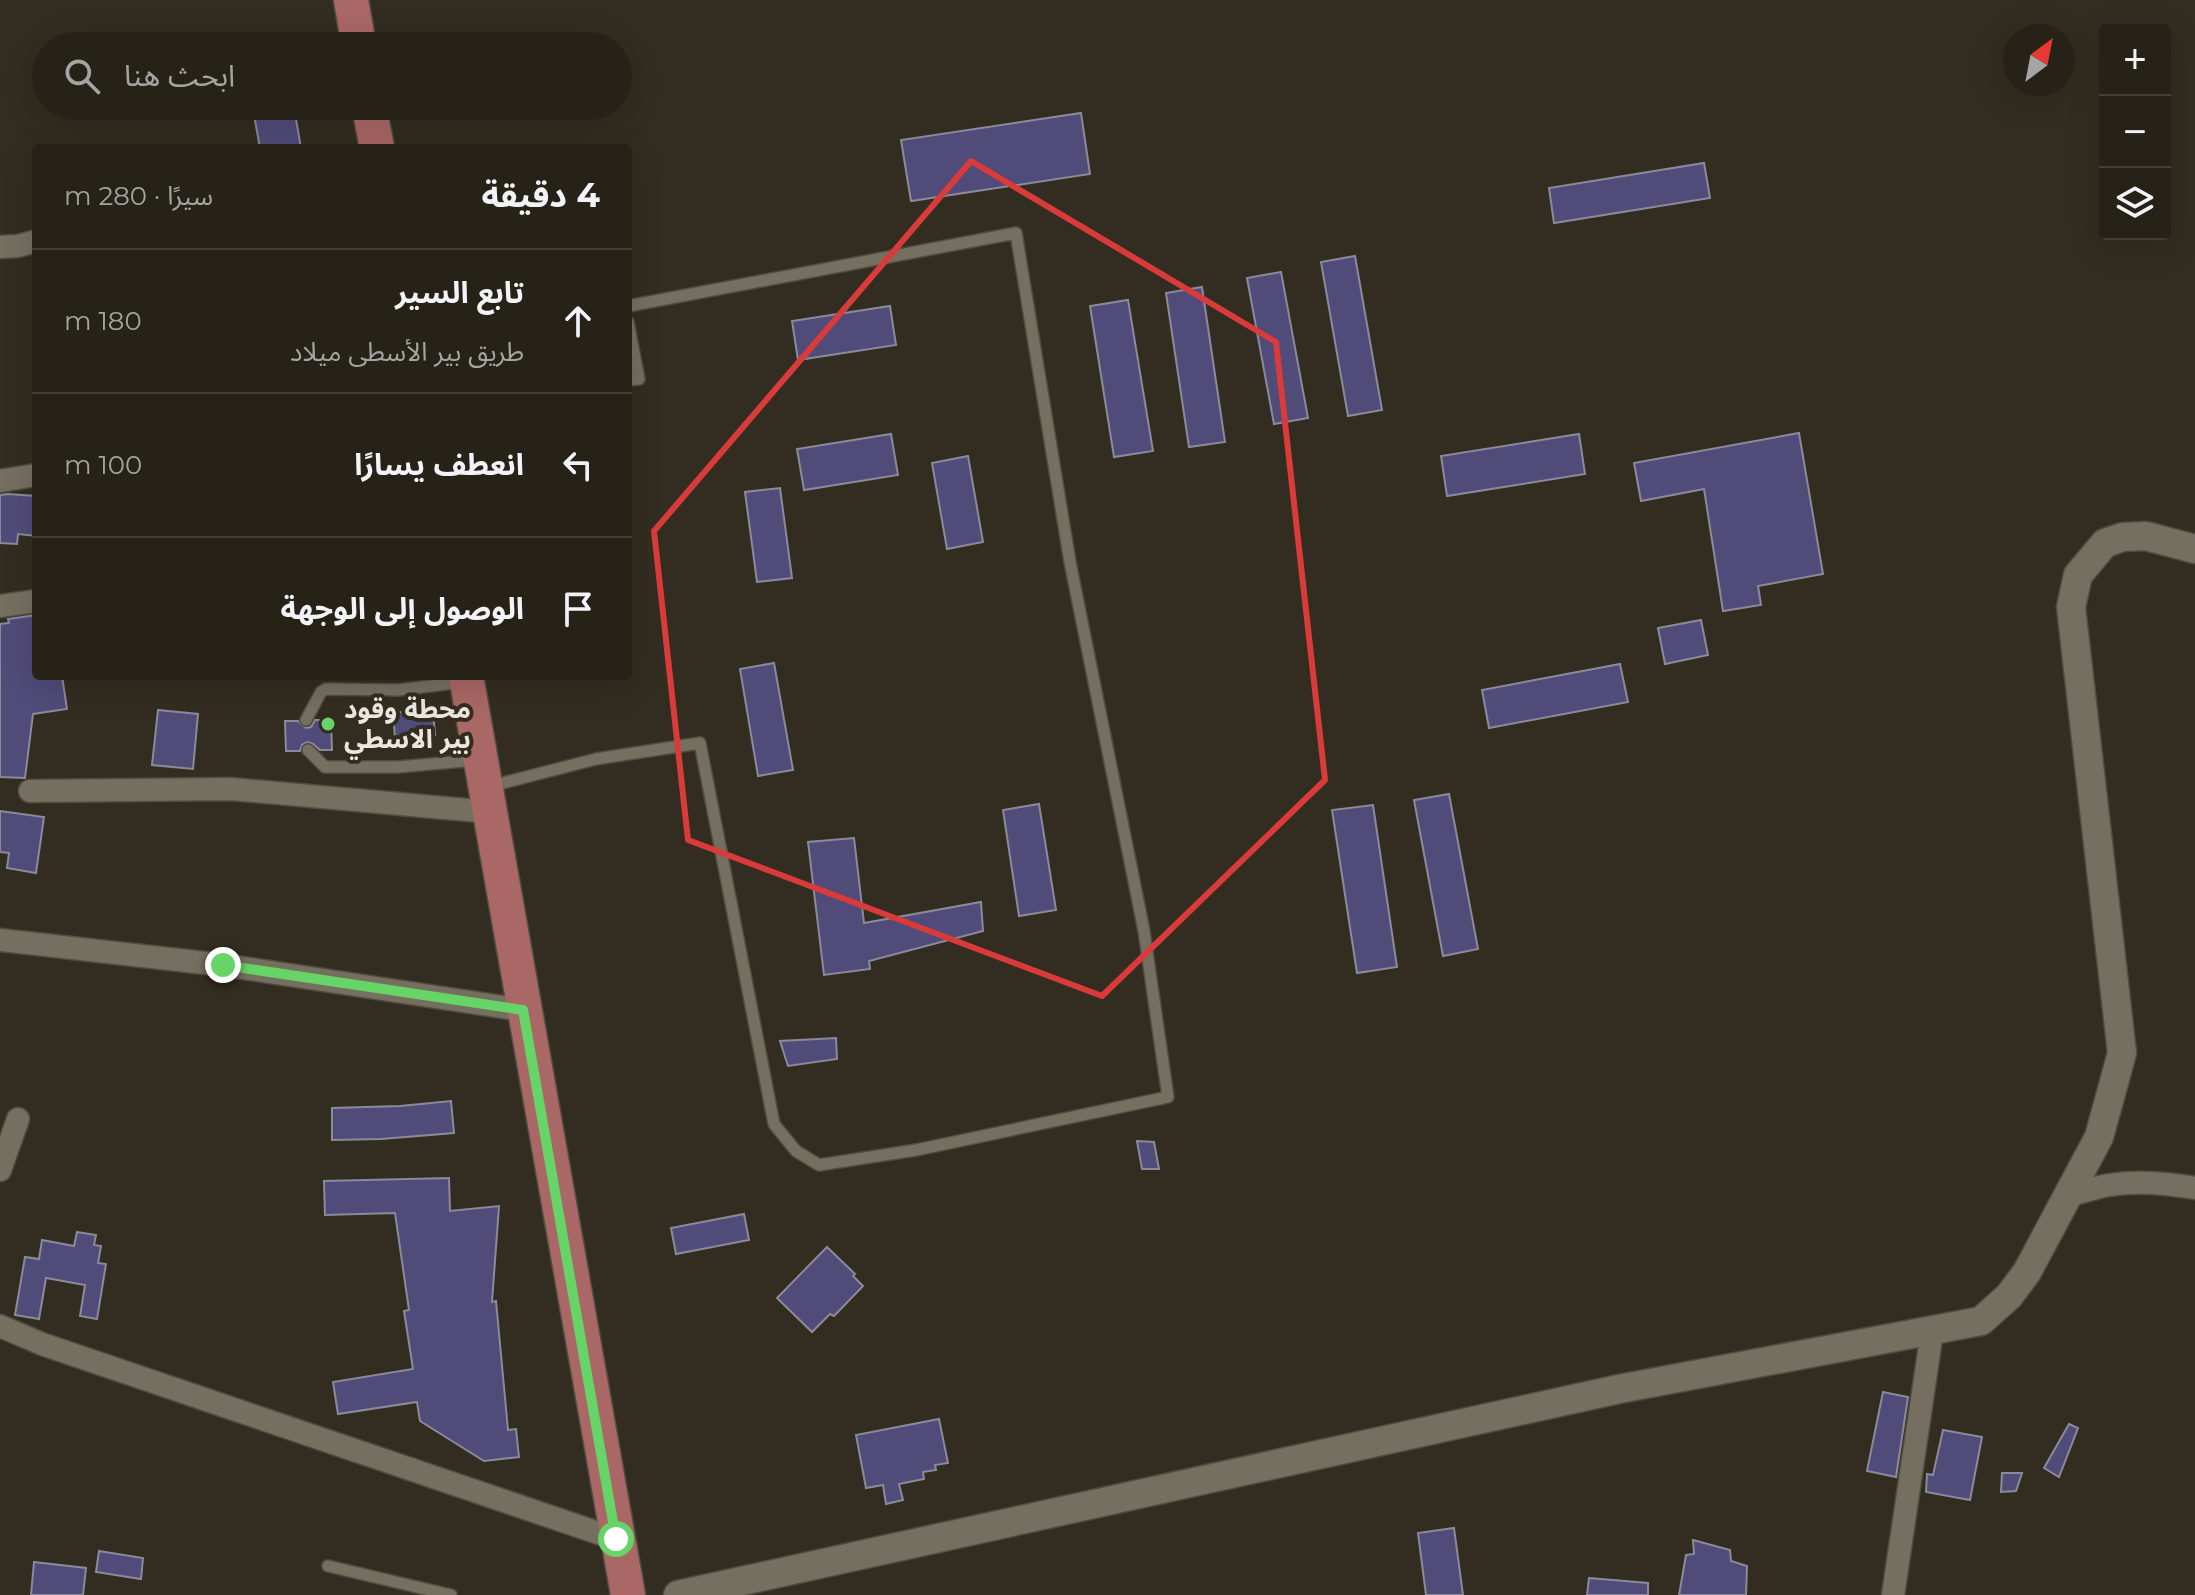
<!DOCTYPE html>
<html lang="ar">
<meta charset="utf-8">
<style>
:root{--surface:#262218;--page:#322f25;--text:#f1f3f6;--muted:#a4a4a2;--line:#423f37}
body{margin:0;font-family:Montserrat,"Noto Sans Arabic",sans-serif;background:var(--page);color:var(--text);direction:rtl}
.controls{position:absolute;right:24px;top:24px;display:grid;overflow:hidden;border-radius:8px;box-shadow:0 8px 32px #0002}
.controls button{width:72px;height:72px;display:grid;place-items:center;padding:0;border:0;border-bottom:2px solid var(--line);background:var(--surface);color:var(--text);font:40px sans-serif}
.compass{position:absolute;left:2003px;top:24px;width:72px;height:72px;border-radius:50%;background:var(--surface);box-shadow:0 8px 32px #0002;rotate:32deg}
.stop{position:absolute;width:24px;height:24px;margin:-18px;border:6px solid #66d466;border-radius:50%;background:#fff}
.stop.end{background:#66d466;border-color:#fff;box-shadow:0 2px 8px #0008}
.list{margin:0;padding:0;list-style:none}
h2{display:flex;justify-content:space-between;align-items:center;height:104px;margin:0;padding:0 32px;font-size:34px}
h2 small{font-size:26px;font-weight:400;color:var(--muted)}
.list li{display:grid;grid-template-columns:52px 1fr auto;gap:24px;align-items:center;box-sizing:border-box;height:144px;padding:0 32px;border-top:2px solid var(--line)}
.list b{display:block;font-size:30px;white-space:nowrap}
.list p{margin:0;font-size:26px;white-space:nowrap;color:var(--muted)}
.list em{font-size:26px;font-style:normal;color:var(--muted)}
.icon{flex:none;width:44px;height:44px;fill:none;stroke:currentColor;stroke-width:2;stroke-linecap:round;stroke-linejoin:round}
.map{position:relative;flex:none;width:2195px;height:1595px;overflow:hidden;direction:ltr}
.search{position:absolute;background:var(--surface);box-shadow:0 8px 32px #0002;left:32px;top:32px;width:600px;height:88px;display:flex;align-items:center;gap:20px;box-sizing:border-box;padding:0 28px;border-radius:44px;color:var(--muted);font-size:30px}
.panel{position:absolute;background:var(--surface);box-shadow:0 8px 32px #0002;left:32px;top:144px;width:600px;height:536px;border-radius:8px;direction:rtl}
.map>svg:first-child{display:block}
.building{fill:#514b79;stroke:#8b8a9a;stroke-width:2}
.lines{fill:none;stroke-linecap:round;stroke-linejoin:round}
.service-casing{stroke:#504c41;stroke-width:14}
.minor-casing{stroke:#504c41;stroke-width:25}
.tertiary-casing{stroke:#504c41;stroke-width:31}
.primary-casing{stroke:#504c41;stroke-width:37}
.service{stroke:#746f5f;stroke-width:11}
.minor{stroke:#746f5f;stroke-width:22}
.tertiary{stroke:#746f5f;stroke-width:28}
.primary{stroke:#a96765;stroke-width:34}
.route{stroke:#66d466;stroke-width:10}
.marked{fill:none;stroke:#d83b3a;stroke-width:6;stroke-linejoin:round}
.poi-dot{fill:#66d466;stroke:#322d20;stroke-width:3}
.labels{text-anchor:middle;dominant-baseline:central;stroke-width:8;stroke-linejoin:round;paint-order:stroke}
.poi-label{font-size:26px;font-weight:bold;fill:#ebe7df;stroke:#322d20;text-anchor:start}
</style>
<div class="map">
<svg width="2195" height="1595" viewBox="0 0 2195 1595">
<rect width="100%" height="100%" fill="#322d20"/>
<path class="building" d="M 294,108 L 301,148 L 260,148 L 254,115 Z
M 1081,113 L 1090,174 L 911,201 L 901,140 Z
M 1704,163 L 1710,198 L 1554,223 L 1549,188 Z
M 1355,256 L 1382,410 L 1348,416 L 1321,262 Z
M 1281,272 L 1308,418 L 1274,424 L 1247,278 Z
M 1202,287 L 1225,442 L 1189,447 L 1166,293 Z
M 1128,300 L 1153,451 L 1114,457 L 1090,306 Z
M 890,306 L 896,345 L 798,360 L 792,321 Z
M 1799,433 L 1823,574 L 1758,586 L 1761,605 L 1723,611 L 1704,489 L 1641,501 L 1634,463 Z
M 891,434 L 898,475 L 804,490 L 797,449 Z
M 1579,434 L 1585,474 L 1447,496 L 1441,456 Z
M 968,456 L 983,542 L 947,549 L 932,463 Z
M 780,488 L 792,578 L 757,582 L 745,492 Z
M 8,494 L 36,496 L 36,536 L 18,534 L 17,544 L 0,543 L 0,495 Z
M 36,615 L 36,676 L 62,676 L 67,709 L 33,714 L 25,778 L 0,777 L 0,624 L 9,623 L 8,619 Z
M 1701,620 L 1708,655 L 1665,664 L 1658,628 Z
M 774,663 L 793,770 L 758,776 L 740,669 Z
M 1620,664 L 1628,702 L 1489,728 L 1482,690 Z
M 433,709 L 435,735 L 395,738 L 393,713 Z
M 158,710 L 198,714 L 193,769 L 152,765 Z
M 315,720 L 331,720 L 332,750 L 320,750 L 313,744 L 307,742 L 302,745 L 300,751 L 286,751 L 285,721 L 298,721 L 306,728 L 311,727 Z
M 1449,794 L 1478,949 L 1443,956 L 1414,800 Z
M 1039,804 L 1056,910 L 1019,916 L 1003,810 Z
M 1373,805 L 1397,967 L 1357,973 L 1332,810 Z
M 0,811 L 44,817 L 36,873 L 7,868 L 9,853 L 0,852 Z
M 854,838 L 864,923 L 981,902 L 983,931 L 869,961 L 870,969 L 824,975 L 808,842 Z
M 836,1038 L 837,1059 L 788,1066 L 780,1041 Z
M 451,1101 L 454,1133 L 381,1139 L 332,1140 L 332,1108 L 400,1106 Z
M 1137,1141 L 1154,1142 L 1159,1169 L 1142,1169 Z
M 449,1178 L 450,1211 L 499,1206 L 492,1302 L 496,1301 L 508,1430 L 516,1429 L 519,1457 L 484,1461 L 420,1421 L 417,1402 L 338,1414 L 333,1382 L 413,1369 L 404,1311 L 409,1310 L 395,1213 L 325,1215 L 324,1181 Z
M 744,1214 L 749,1240 L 676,1254 L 671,1228 Z
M 77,1232 L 96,1235 L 94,1245 L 101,1246 L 98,1263 L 106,1264 L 97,1319 L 80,1316 L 85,1285 L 46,1278 L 39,1319 L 15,1315 L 25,1257 L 39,1259 L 42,1240 L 74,1246 Z
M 827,1247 L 855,1274 L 853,1276 L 863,1286 L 834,1316 L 830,1314 L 812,1332 L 777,1298 Z
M 1883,1392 L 1908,1397 L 1896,1477 L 1867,1471 Z
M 939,1419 L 948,1463 L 935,1465 L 936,1470 L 923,1472 L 924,1479 L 899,1484 L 903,1500 L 886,1504 L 883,1485 L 866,1488 L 856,1435 Z
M 2069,1424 L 2078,1428 L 2059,1477 L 2044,1468 Z
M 1943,1430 L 1982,1437 L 1970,1500 L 1926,1492 L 1927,1474 L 1933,1475 Z
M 2002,1473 L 2022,1473 L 2016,1491 L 2001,1492 Z
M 1454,1528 L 1463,1595 L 1426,1595 L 1418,1533 Z
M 1693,1540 L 1730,1550 L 1731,1561 L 1747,1566 L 1746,1595 L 1679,1595 L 1686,1555 L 1694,1554 Z
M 99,1551 L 143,1558 L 141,1579 L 96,1572 Z
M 34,1562 L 86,1568 L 83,1595 L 31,1595 Z
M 1589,1578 L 1648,1583 L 1648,1595 L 1587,1595 Z"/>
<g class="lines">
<g class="service-casing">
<path id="service" d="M 628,322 L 639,379 L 628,380
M 306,720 L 321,692 L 326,689 L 398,690 L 463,682
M 308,750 L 325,767 L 398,767 L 476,760
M 487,787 L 596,759 L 700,743 L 774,1124 L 796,1151 L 819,1165 L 916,1150 L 1168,1097 L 1144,931 L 1070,562 L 1016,233 L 628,306
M 328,1566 L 451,1595"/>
</g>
<g class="minor-casing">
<path id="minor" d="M 0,247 L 18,246 L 36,241
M 0,481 L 36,475
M 0,606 L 36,601
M 30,791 L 231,789 L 490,812
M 0,940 L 223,965 L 523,1010
M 0,1170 L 18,1119
M 2066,1196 C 2079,1193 2091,1189 2104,1186 C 2133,1180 2166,1183 2195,1188
M 0,1326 L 42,1344 L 616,1539
M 1893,1595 L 1932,1332"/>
</g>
<g class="tertiary-casing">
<path id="tertiary" d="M 678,1595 L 1619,1389 L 1981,1321 L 2009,1296 L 2027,1272 L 2099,1137 L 2122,1053 L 2071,607 L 2078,575 L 2105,543 L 2123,537 L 2146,536 L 2195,549"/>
</g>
<g class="primary-casing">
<path id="primary" d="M 351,0 L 359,46
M 369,106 L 377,148
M 466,676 L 628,1595"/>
</g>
<use href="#service" class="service"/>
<use href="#minor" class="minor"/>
<use href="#tertiary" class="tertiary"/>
<use href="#primary" class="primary"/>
</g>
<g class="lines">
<path class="route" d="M 223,965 L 523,1010 L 616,1539"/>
</g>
<path class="marked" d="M 971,161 L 1276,342 L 1325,780 L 1102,996 L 688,840 L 654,531 Z"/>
<circle class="poi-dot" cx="328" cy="724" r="8"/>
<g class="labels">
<g class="poi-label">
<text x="344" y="709">محطة وقود<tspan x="344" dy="30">بير الاسطي</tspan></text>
</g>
</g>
</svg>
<div class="controls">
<button>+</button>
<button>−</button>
<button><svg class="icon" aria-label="layers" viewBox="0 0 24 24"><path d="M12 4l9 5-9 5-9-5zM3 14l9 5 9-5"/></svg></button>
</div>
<svg class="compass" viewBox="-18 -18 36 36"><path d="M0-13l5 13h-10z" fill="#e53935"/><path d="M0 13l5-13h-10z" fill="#a4a4a2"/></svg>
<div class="stop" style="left:616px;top:1539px"></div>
<div class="stop end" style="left:223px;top:965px"></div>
<div class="search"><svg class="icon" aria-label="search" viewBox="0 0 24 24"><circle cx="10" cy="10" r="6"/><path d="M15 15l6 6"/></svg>ابحث هنا</div>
<section class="panel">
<h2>4 دقيقة<small>سيرًا · 280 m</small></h2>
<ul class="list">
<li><svg class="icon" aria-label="ahead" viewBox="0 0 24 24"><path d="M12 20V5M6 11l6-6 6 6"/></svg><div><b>تابع السير</b><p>طريق بير الأسطى ميلاد</p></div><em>180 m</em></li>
<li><svg class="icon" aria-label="left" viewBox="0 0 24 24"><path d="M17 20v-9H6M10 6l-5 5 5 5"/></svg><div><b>انعطف يسارًا</b></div><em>100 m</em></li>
<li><svg class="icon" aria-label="arrive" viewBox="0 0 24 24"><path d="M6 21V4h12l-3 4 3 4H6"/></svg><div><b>الوصول إلى الوجهة</b></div></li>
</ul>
</section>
</div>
